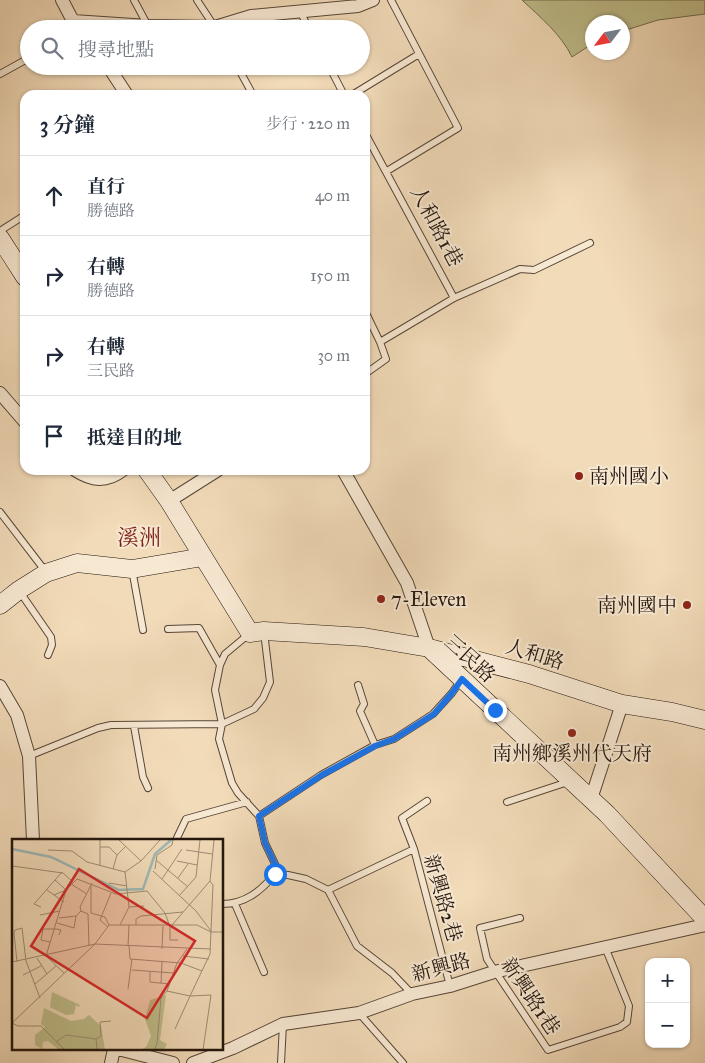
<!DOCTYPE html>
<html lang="zh-TW">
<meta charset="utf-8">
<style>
:root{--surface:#fff;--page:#f6f6f7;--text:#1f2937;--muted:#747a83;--line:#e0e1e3}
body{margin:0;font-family:"IM FELL Great Primer","Noto Serif TC",serif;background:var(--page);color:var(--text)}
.controls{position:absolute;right:15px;bottom:15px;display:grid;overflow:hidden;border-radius:10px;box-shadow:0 1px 4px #0004}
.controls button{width:45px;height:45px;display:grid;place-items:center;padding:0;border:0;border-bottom:1px solid var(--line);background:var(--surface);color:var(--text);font:25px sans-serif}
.compass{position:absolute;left:585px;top:15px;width:45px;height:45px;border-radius:50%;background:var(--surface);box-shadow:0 1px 4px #0004;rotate:238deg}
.stop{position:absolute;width:15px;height:15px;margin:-11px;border:4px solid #1a73e8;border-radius:50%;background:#fff}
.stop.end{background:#1a73e8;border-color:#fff;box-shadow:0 1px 5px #0008}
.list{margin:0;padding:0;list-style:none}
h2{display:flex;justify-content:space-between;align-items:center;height:65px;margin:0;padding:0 20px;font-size:21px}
h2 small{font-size:16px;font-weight:400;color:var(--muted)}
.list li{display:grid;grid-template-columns:32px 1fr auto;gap:15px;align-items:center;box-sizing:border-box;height:80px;padding:0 20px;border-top:1px solid var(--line)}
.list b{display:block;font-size:19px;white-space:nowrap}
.list p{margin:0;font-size:16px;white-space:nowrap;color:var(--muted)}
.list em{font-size:16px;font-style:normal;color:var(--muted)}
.icon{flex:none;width:28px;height:28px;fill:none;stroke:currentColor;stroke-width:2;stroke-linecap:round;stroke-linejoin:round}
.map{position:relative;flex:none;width:705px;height:1063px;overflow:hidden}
.search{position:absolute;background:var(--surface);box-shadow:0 1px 4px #0004;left:20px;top:20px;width:350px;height:55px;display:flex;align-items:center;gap:12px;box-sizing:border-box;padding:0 18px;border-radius:28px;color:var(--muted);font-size:19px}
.panel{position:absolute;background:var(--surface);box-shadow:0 1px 4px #0004;left:20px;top:90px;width:350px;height:385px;border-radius:15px}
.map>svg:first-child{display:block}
.green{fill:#bfbe8b;stroke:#716a4c}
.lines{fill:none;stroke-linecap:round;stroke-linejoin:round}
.lane-casing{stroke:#574637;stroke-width:8}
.street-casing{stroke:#574637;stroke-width:14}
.secondary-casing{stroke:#23150c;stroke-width:19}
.lane{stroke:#f7e8d2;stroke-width:6}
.street{stroke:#f7e8d2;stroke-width:12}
.secondary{stroke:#f7e8d2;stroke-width:18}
.route{stroke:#1a73e8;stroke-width:6}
.poi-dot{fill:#8f2418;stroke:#f7e8d2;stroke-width:2}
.labels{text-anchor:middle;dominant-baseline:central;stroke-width:4;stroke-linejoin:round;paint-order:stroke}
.street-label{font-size:20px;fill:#23150c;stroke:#f7e8d2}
.poi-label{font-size:20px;fill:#23150c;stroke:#f7e8d2;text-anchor:start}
.quarter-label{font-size:22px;fill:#7a1f14;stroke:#f7e8d2}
.inset-river{fill:none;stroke:#9db9b7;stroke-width:2.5}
.inset-road{fill:none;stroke:#9f8c74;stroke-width:1}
.view{fill:#d62828;fill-opacity:0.15;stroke:#d62828;stroke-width:2.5}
.inset-edge{fill:none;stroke:#23150c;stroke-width:2.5}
</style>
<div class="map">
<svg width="705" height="1063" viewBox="0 0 705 1063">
<rect width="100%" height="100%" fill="#f2dbb9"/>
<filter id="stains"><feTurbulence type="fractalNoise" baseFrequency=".004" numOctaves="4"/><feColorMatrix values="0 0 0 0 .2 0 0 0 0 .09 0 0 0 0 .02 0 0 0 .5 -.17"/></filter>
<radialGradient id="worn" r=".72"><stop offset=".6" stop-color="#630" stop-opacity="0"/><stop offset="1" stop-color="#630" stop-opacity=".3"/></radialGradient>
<path class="green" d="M 522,0 L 705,0 L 705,14 L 658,20 L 623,31 L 622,22 L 592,22 L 592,44 L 572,57 C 561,34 540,17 522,0 Z"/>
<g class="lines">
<g class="lane-casing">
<path id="lane" d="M 134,0 L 148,26
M 197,0 L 214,26
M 300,11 L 309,29
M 251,16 L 258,29
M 237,66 L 253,95
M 329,66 L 344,95
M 0,74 L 29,58
M 352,95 L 419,54
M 365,133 L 454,298
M 387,171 L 458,128 L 391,0
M 0,231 L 25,215
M 365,311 L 380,342 L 386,359 L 365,374
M 380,342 L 454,298 L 520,269 L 534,270 L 590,243
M 0,512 L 46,572
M 132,569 L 143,630
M 20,592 L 51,637 L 52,645 L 48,655
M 168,629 L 199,628 L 220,665
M 249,634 L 225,654 L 220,665 L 215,690 L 222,724 L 219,739 L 232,783 L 238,793 L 259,816
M 358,685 L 364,704 L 360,711 L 375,745
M 134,726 L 143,777 L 148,788
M 29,756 L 98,728 L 111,725 L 222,724 L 254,709 L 263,698 L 270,682 L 264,632
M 507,802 L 568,782
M 176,840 L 186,819 L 247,802
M 414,849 L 402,818 L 427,801
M 275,874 L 288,875 L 306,879 L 328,890 L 357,946 L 392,973 L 412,994
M 328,890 L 414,849 L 450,986
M 222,904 C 245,904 261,891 275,874 L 275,864 L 265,843 L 259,816 L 321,775 L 375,745 L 394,739 L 433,714 L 452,693 L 461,680
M 235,904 L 264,972
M 520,918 L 480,928 L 487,959 L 548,1050 L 620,1027 L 627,1022 L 629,1006 L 605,947
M 359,1013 L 403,1063
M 281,1063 L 283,1024"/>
</g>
<g class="street-casing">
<path id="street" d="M 62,0 L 73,21 L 81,25
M 73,21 L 148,26 L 215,27 L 251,16 L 358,6 L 373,0
M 108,66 L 127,95
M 0,393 L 25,422
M 75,470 C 92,481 106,483 123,470
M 343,470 L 407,583 L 429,648
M 169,501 L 218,470
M 0,686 L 17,715 L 29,756 L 33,840
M 591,799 L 622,704
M 118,1049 L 173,1063
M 111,1063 L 114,1049
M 193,1063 L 233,1048 L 283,1024 L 359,1013 L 412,994 L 450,986 L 494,972 L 705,925"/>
</g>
<g class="secondary-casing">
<path id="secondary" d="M 0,238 L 25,277
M 147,470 L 169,501 L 250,633 L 264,631 L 364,637 L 429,648 L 529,674 L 622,704 L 672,712 L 705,720
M 0,605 L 19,590 L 46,573 L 77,563 L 132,569 L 203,557
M 429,648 L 607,814 L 705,919"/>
</g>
<use href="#lane" class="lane"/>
<use href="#street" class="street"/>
<use href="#secondary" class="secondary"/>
</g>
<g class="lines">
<path class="route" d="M 275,874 L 275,864 L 265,843 L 259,816 L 322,775 L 375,746 L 394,739 L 434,714 L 452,693 L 462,679 L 495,710"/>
</g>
<g class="poi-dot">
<circle cx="579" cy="476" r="5"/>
<circle cx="381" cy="599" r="5"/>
<circle cx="687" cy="605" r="5"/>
<circle cx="572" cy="733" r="5"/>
</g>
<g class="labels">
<g class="street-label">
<text transform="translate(437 226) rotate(62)">人和路1巷</text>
<text transform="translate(535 654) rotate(17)">人和路</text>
<text transform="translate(470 658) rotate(42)">三民路</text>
<text transform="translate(443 898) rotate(74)">新興路2巷</text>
<text transform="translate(441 967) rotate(-15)">新興路</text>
<text transform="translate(531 996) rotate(56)">新興路1巷</text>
</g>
<g class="poi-label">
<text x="589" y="476">南州國小</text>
<text x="391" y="599">7-Eleven</text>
<text x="677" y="605" text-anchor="end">南州國中</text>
<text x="572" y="753" text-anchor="middle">南州鄉溪州代天府</text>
</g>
<g class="quarter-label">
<text x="139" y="537">溪洲</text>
</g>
</g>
<g transform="translate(12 839)">
<rect width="211" height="211" fill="#f2dbb9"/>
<path d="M 40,153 L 68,166 L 67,168 L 64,166 L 62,175 L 54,176 L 38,168 ZM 154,156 L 148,201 L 155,205 L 152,211 L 128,211 L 134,208 L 139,197 L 133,180 L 138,161 ZM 32,169 L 59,182 L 72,180 L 77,176 L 89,187 L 93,211 L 47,211 L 36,202 L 31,203 L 30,210 L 23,206 L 23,196 L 33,188 L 29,185 Z" fill="#bfbe8b"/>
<path class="inset-river" d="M 0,10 L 39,18 L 107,51 L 131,50 L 143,15 L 159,1"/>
<path class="inset-road" d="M 88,1 L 88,27M 107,1 L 129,22M 88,8 L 97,8 L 105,16M 36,11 L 60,12 L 75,23 L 113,33M 174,11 L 200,15M 144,21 L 176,48M 165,22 L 185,26M 0,27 L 51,34 L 61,43M 101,30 L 105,16 L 114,7M 143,30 L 145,16 L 160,6 L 161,1M 141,32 L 184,72 L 199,92M 166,39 L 176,25M 150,40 L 170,10M 97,44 L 115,47M 59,45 L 75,55M 35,51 L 52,63M 42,56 L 54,51 L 43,41M 167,57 L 184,38 L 188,1M 29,68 L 22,65 L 50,33M 117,68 L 132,67M 79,74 L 79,47M 79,74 L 93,78 L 97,86M 28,76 L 48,72M 47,79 L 64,77 L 69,72M 45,84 L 62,89 L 64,77M 108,86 L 117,68 L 113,33 L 129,22 L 148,1M 124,86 L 124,80 L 129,77 L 171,73M 158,86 L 158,101 L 166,101M 160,86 L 198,42 L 202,1M 96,88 L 88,81 L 99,54M 38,103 L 29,101 L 31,90 L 45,90 L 49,91 L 47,96M 77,106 L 76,75 L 69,72 L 68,68 L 80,44M 116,107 L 117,86M 117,107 L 118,120 L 169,124 L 190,132M 150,110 L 151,87M 171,117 L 197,120M 25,119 L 35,135M 0,123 L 83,105 L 97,86 L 185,86 L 199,93 L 212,93M 5,123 L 2,94 L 3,91 L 10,89 L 14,122 L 28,159M 120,131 L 161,134M 138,133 L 138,143 L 157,145M 52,134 L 34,117 L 54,51 L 65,40 L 104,55 L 135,52 L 153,74 L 157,85M 11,136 L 29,127M 149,144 L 150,123M 23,145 L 44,127M 116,150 L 120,120M 155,152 L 165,124 L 175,110M 0,184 L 83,105 L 199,110M 0,184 L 6,187 L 29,187 L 53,211M 163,190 L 178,157 L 199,156 L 191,211M 44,203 L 54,196 L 84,200M 85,211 L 84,200 L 89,197 L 88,183 L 99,182M 142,211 L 145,205 L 149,159 L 155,152 L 178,157 L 198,115 L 201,46 L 198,42"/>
<path class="view" d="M 67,30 L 183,102 L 135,179 L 19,107 Z"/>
<rect width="211" height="211" class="inset-edge"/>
</g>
<rect width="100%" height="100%" filter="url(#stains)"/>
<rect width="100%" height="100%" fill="url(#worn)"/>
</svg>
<div class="controls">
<button>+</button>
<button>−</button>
</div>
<svg class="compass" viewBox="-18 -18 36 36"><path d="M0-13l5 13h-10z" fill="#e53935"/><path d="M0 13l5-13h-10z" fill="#747a83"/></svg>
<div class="stop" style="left:275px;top:874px"></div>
<div class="stop end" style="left:495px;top:710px"></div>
<div class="search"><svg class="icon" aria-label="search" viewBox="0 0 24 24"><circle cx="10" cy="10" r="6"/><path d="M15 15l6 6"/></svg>搜尋地點</div>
<section class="panel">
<h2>3 分鐘<small>步行 · 220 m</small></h2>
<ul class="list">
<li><svg class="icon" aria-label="ahead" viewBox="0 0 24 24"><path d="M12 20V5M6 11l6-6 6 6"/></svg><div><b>直行</b><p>勝德路</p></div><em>40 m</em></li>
<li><svg class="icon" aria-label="right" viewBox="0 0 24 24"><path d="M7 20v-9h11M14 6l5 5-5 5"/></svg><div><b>右轉</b><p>勝德路</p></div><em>150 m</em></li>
<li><svg class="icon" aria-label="right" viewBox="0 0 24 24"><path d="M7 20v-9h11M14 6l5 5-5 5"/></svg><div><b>右轉</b><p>三民路</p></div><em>30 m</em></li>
<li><svg class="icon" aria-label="arrive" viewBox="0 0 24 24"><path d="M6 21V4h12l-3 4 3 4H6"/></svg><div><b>抵達目的地</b></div></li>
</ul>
</section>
</div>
